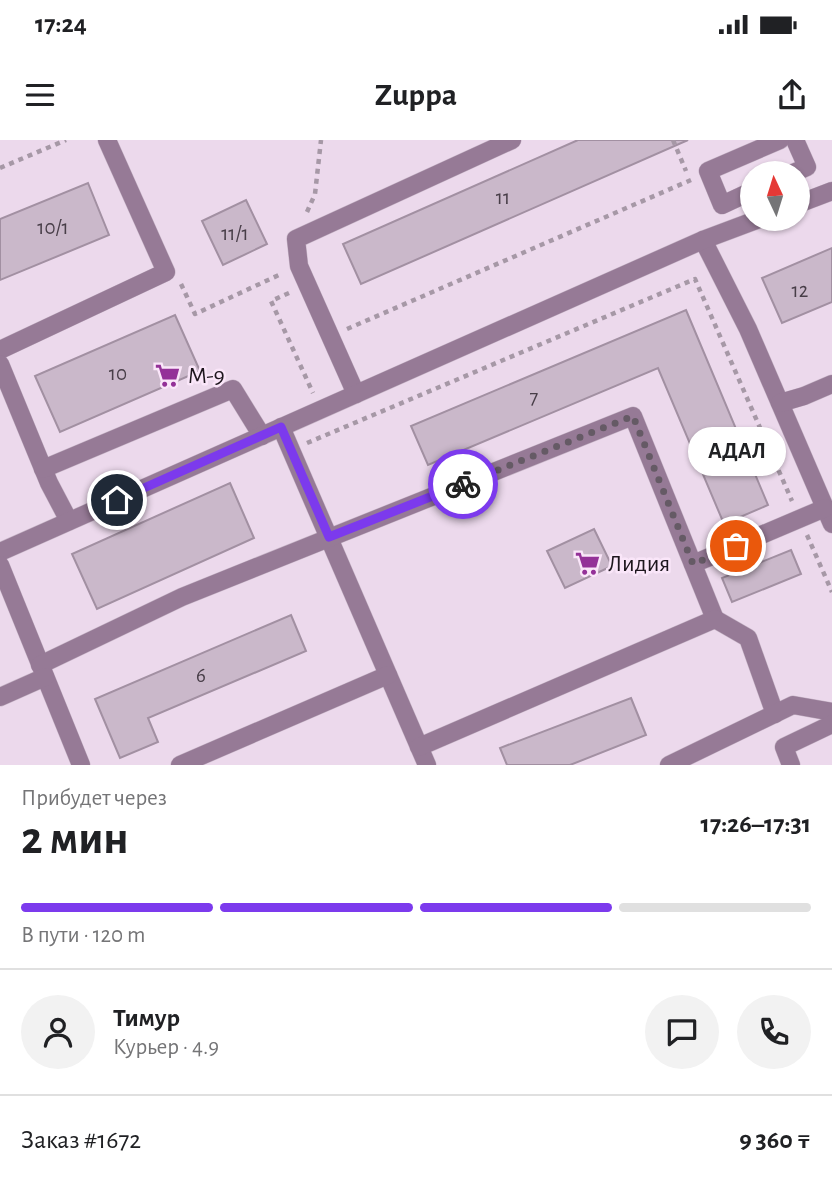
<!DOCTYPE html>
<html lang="ru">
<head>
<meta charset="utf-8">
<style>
	body { margin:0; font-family:"Alegreya Sans",sans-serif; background:#f2f2f2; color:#202124; height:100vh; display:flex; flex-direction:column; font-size:26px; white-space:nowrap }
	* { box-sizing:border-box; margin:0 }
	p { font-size:23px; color:#757577 }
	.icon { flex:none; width:38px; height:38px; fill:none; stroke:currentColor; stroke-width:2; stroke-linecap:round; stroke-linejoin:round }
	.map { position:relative; height:625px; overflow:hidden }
	.drawer { display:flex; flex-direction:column; background:#fff; flex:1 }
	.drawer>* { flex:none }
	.needle { width:46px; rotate:356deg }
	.buttons { position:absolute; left:740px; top:21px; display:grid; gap:14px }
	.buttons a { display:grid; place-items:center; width:70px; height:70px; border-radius:50%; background:#fff; box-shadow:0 2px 5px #0004; font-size:35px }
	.pin { position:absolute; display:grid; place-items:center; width:60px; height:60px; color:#fff; margin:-30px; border:4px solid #fff; border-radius:50%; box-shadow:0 2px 7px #0007 }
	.courier { position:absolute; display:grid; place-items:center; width:70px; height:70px; margin:-35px; border:5px solid #7c3aed; border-radius:50%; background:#fff; color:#222; box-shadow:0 2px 9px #0007 }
	.bubble { position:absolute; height:49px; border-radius:24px; background:#fff; box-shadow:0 2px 5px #0004; font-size:23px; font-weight:600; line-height:49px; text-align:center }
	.head em { font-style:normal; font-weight:600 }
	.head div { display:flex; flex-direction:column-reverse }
	.head { display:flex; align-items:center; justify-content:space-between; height:119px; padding:0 21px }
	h1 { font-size:46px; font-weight:600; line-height:52px }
	.bar { display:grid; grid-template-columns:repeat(4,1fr); gap:10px 7px; align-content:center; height:84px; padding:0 21px }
	.bar i { height:9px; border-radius:5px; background:#e0e0e0 }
	.bar .current { background:#7c3aed }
	.bar p { grid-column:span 4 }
	.line { display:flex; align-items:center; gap:18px; padding:0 21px; border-top:2px solid #e0e0e0 }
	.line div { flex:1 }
	.round { display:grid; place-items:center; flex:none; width:74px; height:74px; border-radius:37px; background:#f2f2f2 }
	.status { display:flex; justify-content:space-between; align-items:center; height:49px; padding:0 35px; background:#fff; direction:ltr }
	.status svg { height:19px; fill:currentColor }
	header { display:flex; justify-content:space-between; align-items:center; height:91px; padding:0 21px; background:#fff; font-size:32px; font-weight:600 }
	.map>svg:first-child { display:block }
	.building { fill:#cab8ca; stroke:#a290a2; stroke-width:2 }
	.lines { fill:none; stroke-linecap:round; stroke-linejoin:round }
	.minor-casing { stroke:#c7b6c7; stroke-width:19 }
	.path { stroke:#a698a6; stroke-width:4.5; stroke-dasharray:5 5; stroke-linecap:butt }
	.minor { stroke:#967a96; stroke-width:18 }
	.done { stroke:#655a65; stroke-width:7; stroke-dasharray:0 12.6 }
	.route { stroke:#7c3aed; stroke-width:9 }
	.labels { text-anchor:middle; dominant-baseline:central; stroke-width:5; stroke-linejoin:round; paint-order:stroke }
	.number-label { font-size:21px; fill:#483e48 }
	.poi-label { font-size:24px; fill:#1d161d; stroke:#fae6f9; text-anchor:start }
</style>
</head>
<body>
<div class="status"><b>17:24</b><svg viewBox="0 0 49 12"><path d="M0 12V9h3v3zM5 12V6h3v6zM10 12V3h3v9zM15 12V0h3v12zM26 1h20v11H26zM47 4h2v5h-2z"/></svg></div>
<header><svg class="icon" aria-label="menu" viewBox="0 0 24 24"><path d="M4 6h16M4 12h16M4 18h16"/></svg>Zuppa<svg class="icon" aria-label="share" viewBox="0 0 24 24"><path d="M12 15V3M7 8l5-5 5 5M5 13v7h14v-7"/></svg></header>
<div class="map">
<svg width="832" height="625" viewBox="0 0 832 625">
	<rect width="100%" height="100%" fill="#ecd9ec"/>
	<g class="building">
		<path d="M 578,0 L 688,0 L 361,144 L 343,104 Z"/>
		<path d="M 88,43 L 109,95 L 0,140 L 0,79 Z"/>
		<path d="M 246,60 L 267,104 L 223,125 L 202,81 Z"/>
		<path d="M 832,108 L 832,162 L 782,183 L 762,138 Z"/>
		<path d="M 686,170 L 768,365 L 724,384 L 658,228 L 428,325 L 411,286 Z"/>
		<path d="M 175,175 L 200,231 L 60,292 L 35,236 Z"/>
		<path d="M 230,343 L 254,398 L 97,469 L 72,414 Z"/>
		<path d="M 594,389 L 612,426 L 565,448 L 547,411 Z"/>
		<path d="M 791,410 L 801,434 L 732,462 L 722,438 Z"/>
		<path d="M 291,475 L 306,511 L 148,578 L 158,602 L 120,618 L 95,559 Z"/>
		<path d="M 631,558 L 646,595 L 570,625 L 507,625 L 500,608 Z"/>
	</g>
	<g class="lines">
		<defs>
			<g id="minor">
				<path d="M 793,33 L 807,27 L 795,0"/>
				<path d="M 752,51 L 722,65 L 708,31 L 780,0"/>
				<path d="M 798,64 L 832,51"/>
				<path d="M 703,100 L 748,189 L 832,384"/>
				<path d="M 0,210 L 166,132 L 107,0"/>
				<path d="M 0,224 L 49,343 L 69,381"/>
				<path d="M 356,254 L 299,126 L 296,99 L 512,0"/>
				<path d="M 780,263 L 804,256 L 832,244"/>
				<path d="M 281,287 L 427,625"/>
				<path d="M 43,329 L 233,249 L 262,296"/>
				<path d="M 0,412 L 703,100 L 759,79"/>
				<path d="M 693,424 L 825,368"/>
				<path d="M 0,425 L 81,625"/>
				<path d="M 40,525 L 182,457 L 633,276 L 715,479"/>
				<path d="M 0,557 L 45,537"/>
				<path d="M 419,607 L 715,479 L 748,498 L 775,574"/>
				<path d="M 180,625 L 388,535"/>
				<path d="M 669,625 L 793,565 L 832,572"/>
				<path d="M 791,625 L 784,607 L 832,584"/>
			</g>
		</defs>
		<use href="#minor" class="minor-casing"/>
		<g class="path">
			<path d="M 673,0 L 686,31"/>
			<path d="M 0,28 L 66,0"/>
			<path d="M 307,72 L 315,54 L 321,0"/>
			<path d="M 181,144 L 195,174 L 281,134"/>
			<path d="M 289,153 L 271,161 L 313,253"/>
			<path d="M 347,189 L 691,40"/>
			<path d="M 307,303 L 695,139 L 792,361"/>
			<path d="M 807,395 L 832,452"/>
		</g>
		<use href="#minor" class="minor"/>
	</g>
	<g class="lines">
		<path class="done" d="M 463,344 L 633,276 L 693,424 L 736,406"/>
		<path class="route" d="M 117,360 L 281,287 L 329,397 L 463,344"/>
	</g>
	<defs>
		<symbol id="supermarket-bare" viewBox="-9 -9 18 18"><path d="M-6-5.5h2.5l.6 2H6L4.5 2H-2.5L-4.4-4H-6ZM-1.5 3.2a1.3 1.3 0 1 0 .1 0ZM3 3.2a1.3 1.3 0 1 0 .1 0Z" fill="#943198" stroke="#fae6f9" stroke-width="2.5" paint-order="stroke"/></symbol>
	</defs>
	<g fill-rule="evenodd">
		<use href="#supermarket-bare" x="150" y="218" width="35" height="35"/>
		<use href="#supermarket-bare" x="570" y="406" width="35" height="35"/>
	</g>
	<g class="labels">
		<g class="number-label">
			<text x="503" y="57">11</text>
			<text x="53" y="87">10/1</text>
			<text x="235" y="93">11/1</text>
			<text x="800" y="150">12</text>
			<text x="118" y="233">10</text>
			<text x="534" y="257">7</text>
			<text x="201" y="535">6</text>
		</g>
		<g class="poi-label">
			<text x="188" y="236">M-9</text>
			<text x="608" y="424">Лидия</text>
		</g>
	</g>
</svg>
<div class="buttons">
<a><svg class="needle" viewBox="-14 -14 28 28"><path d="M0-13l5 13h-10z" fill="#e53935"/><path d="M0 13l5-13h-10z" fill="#757577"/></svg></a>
</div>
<div class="pin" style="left:736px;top:406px;background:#ea580c"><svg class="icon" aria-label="bag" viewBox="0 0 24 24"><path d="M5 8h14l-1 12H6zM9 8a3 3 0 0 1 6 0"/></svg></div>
<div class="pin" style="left:117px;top:360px;background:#1f2937"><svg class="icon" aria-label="home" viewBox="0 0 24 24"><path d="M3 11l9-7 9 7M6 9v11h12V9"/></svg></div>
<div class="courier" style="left:463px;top:344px"><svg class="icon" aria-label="bike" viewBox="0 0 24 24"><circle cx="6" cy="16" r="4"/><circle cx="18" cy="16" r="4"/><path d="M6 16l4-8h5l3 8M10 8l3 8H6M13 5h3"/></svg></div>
<div class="bubble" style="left:688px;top:287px;width:98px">АДАЛ</div>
</div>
<section class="drawer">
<div class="head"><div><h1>2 мин</h1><p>Прибудет через</p></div><em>17:26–17:31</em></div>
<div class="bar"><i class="current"></i><i class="current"></i><i class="current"></i><i></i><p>В пути · 120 m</p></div>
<div class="line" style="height:126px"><a class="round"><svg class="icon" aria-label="person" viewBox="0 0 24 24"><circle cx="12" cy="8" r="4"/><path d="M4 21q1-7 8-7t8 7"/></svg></a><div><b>Тимур</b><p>Курьер · 4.9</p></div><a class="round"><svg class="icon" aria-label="chat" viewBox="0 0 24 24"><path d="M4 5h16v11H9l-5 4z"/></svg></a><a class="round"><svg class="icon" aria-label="phone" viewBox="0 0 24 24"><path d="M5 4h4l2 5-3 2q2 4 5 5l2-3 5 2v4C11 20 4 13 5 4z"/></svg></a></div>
<div class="line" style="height:91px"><div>Заказ #1672</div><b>9 360 ₸</b></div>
</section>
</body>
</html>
